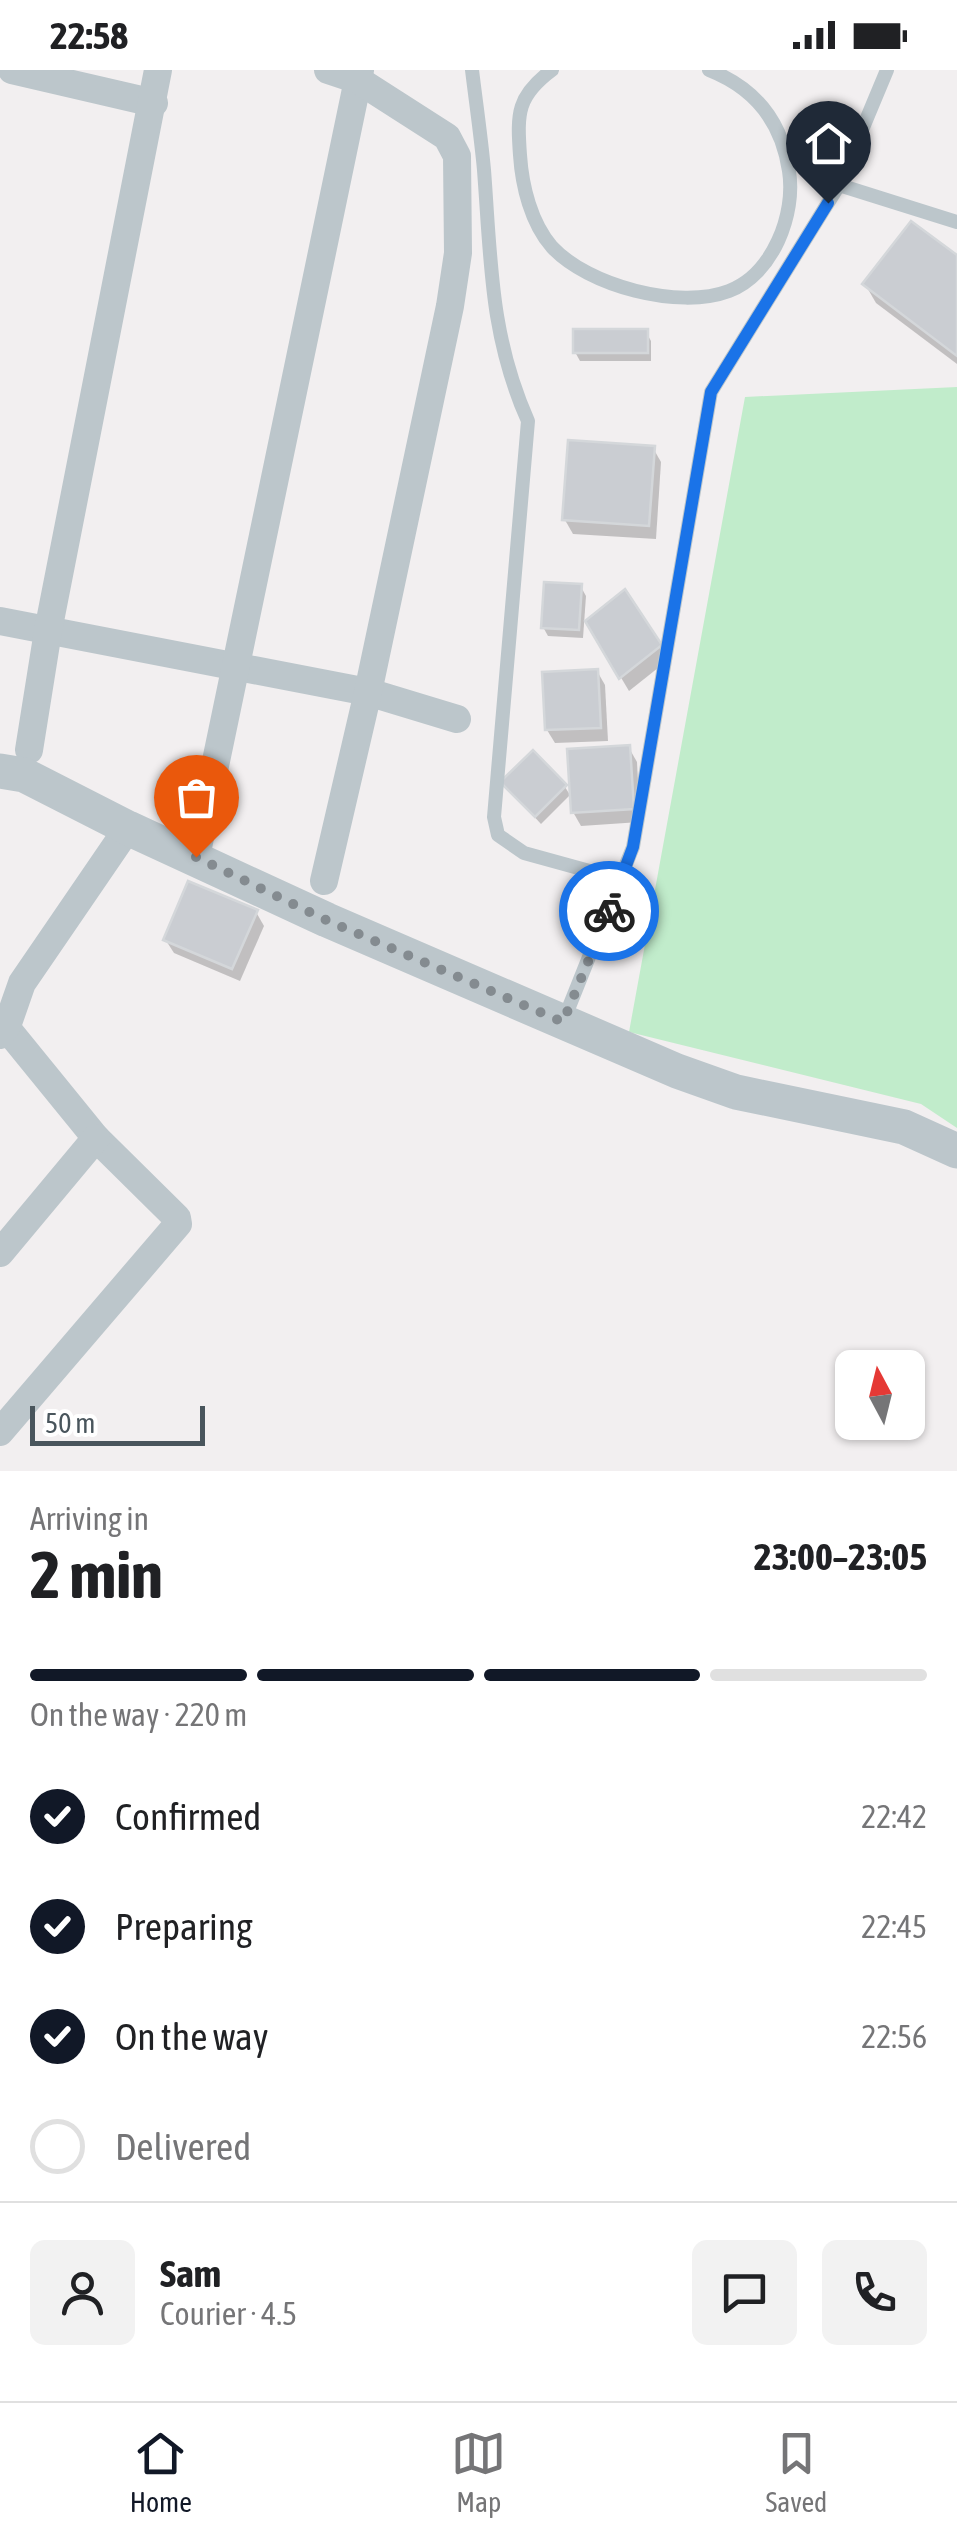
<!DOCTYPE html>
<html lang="en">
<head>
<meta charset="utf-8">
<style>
	body { margin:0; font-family:"Asap Condensed",sans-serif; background:#f2f2f2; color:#202124; height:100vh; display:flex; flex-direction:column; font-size:38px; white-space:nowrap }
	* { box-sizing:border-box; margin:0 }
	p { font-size:32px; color:#757577 }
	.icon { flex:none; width:55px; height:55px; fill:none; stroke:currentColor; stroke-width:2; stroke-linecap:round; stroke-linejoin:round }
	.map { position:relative; height:1401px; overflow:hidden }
	.panel { display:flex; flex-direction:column; background:#fff; flex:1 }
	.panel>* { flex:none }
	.needle { width:65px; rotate:353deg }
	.controls { position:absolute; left:835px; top:1280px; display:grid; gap:20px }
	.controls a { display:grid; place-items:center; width:90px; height:90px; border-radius:15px; background:#fff; box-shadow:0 2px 8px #0004; font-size:50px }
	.scale { position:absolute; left:30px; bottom:25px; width:175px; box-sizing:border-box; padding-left:10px; border:5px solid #49555c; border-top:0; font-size:28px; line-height:35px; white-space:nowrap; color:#49555c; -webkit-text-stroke:8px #fff; paint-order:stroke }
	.pin { position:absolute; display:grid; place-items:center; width:85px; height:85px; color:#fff; margin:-102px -42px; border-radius:50% 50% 50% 0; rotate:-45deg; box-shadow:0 0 10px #0007 }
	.pin .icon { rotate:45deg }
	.courier { position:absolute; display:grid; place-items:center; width:100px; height:100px; margin:-50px; border:8px solid #1a73e8; border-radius:50%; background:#fff; color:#222; box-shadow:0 2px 12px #0007 }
	.head em { font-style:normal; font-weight:700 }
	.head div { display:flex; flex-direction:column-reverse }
	.head { display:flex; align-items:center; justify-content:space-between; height:170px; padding:0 30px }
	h1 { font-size:65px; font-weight:700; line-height:75px }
	.bar { display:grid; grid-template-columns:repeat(4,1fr); gap:15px 10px; align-content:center; height:120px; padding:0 30px }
	.bar i { height:12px; border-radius:8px; background:#e0e0e0 }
	.bar .on { background:#111827 }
	.bar p { grid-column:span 4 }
	.line { display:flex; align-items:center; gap:25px; padding:0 30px; border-top:2px solid #e0e0e0 }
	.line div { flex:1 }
	.round { display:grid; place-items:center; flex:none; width:105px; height:105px; border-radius:15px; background:#f2f2f2 }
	ol { padding:0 30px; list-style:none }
	li { display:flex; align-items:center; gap:30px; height:110px }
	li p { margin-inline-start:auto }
	li .icon { padding:10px; border-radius:50%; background:#111827; color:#fff; stroke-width:4 }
	li:last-child { color:#757577 }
	li i { width:55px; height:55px; border:5px solid #e0e0e0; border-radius:50% }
	.status { display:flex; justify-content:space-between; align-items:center; height:70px; padding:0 50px; background:#fff; direction:ltr }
	.status svg { height:28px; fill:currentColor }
	.menu { display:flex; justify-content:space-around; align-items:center; height:140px; border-top:2px solid #e0e0e0; background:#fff; font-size:28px; color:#757577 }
	.menu a { display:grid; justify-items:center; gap:5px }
	.menu .on { color:#111827 }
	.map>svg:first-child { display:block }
	.green { fill:#c1eccb }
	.shadow { fill:#0003 }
	.building { fill:#cacdd2; stroke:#d4d7da; stroke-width:2.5 }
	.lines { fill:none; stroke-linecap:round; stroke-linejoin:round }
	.service { stroke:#bcc6cb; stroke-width:14 }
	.minor { stroke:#bcc6cb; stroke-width:28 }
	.tertiary { stroke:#bcc6cb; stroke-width:35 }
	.done { stroke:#848b90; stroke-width:10; stroke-dasharray:0 18 }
	.route { stroke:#1a73e8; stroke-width:12 }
</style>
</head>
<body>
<div class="status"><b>22:58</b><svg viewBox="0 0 49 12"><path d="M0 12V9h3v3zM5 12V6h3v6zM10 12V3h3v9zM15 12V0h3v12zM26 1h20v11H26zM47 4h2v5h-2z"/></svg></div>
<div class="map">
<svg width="957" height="1401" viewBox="0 0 957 1401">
	<rect width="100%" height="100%" fill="#f2eff0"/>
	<path class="green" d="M 957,317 L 957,1058 L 921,1034 L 629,962 L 745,327 Z"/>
	<g class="shadow">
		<path d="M 957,189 L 957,294 L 876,233 L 865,214 Z"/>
		<path d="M 646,262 L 651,271 L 651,291 L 580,291 L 575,282 Z"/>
		<path d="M 653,378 L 661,392 L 656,469 L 573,464 L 565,450 Z"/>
		<path d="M 581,517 L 586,526 L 583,568 L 548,566 L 543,557 Z"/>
		<path d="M 588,552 L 660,576 L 668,590 L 629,621 Z"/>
		<path d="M 597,601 L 605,615 L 608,671 L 555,673 L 547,660 Z"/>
		<path d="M 629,678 L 637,692 L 640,752 L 581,756 L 573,742 Z"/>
		<path d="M 503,713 L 565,717 L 570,725 L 541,754 Z"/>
		<path d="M 167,726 L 211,727 L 202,748 L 173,735 Z"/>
		<path d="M 256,842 L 264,856 L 240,911 L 174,883 L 165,869 Z"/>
	</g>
	<g class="building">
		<path d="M 911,151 L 957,185 L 957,286 L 862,214 Z"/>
		<rect x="573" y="259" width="75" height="24"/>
		<path d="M 568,370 L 655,376 L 649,456 L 562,450 Z"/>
		<path d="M 544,512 L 582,514 L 579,560 L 541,558 Z"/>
		<path d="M 625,519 L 662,575 L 619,609 L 585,551 Z"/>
		<path d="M 598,599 L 601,658 L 545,660 L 542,602 Z"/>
		<path d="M 630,675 L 634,739 L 571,743 L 567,679 Z"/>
		<path d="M 533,680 L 567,715 L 535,747 L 500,712 Z"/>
		<path d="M 176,702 L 208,716 L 197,741 L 165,726 Z"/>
		<path d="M 188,811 L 258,840 L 232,899 L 163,870 Z"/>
	</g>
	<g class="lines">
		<g class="service">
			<path d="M 472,0 C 476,33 481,67 484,100 C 491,191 490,266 528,351 L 494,747 L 498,765 L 524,783 L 622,810"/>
			<path d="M 552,0 C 517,26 517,43 520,85 C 522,116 531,153 552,177 C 588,216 679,240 729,221 C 773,204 796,144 789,101 C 782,52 755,18 709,0"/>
			<path d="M 839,115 L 957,152"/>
			<path d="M 563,952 L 633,777 L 711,322 L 839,115 L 887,0"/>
		</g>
		<g class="minor">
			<path d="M 12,0 L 154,33"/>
			<path d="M 0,551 L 368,622 L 457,649"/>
			<path d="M 29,680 L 48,561 L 158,0"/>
			<path d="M 196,787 L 360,0"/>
			<path d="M 324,811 L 368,622 L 450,236 L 458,183 L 457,86 L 447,67 L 358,10 L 328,0"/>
			<path d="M 0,950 L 96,1068 L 177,1148 L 178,1154 L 0,1362"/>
			<path d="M 0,965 L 7,956 L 22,913 L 128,758"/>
			<path d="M 0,1183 L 96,1068"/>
		</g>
		<path class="tertiary" d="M 0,701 L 24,705 L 128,758 L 327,850 L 677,1001 L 736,1022 L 904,1057 L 957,1081"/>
	</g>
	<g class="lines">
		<path class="done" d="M 196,787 L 326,850 L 563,952 L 609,841"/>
		<path class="route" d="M 609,841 L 633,777 L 711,322 L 828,133"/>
	</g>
</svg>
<div class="controls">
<a><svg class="needle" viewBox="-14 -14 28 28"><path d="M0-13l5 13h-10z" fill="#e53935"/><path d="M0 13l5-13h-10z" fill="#757577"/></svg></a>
</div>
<div class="scale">50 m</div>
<div class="pin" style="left:196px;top:787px;background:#ea580c"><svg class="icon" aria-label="bag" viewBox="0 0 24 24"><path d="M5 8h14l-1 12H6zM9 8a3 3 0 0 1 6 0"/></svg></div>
<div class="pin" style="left:828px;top:133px;background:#1f2937"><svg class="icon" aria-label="home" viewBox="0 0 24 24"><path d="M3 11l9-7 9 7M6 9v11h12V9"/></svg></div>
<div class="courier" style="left:609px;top:841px"><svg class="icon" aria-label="bike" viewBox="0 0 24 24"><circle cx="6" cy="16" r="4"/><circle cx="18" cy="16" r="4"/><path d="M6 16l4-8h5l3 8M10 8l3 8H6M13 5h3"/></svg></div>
</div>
<section class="panel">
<div class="head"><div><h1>2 min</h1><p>Arriving in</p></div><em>23:00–23:05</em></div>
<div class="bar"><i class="on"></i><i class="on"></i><i class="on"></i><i></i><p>On the way · 220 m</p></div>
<ol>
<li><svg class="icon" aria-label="check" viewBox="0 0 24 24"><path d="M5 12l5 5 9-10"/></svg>Confirmed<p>22:42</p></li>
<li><svg class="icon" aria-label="check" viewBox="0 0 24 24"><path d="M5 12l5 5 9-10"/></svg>Preparing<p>22:45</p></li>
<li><svg class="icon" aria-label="check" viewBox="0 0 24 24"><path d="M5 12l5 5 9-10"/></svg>On the way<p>22:56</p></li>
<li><i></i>Delivered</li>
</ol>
<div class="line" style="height:180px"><a class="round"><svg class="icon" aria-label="person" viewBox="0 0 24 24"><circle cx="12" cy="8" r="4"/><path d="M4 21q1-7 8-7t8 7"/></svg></a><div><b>Sam</b><p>Courier · 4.5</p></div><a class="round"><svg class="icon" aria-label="chat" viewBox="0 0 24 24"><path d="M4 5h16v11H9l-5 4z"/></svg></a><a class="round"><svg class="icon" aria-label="phone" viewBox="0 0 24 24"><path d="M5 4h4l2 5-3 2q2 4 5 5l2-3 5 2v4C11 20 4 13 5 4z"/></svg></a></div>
</section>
<nav class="menu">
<a class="on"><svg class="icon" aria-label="home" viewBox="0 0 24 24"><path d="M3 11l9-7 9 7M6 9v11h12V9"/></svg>Home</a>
<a><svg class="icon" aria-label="map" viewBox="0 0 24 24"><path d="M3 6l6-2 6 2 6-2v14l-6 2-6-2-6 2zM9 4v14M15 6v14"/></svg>Map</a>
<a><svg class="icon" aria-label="saved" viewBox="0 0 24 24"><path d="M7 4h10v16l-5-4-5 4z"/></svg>Saved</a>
</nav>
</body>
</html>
